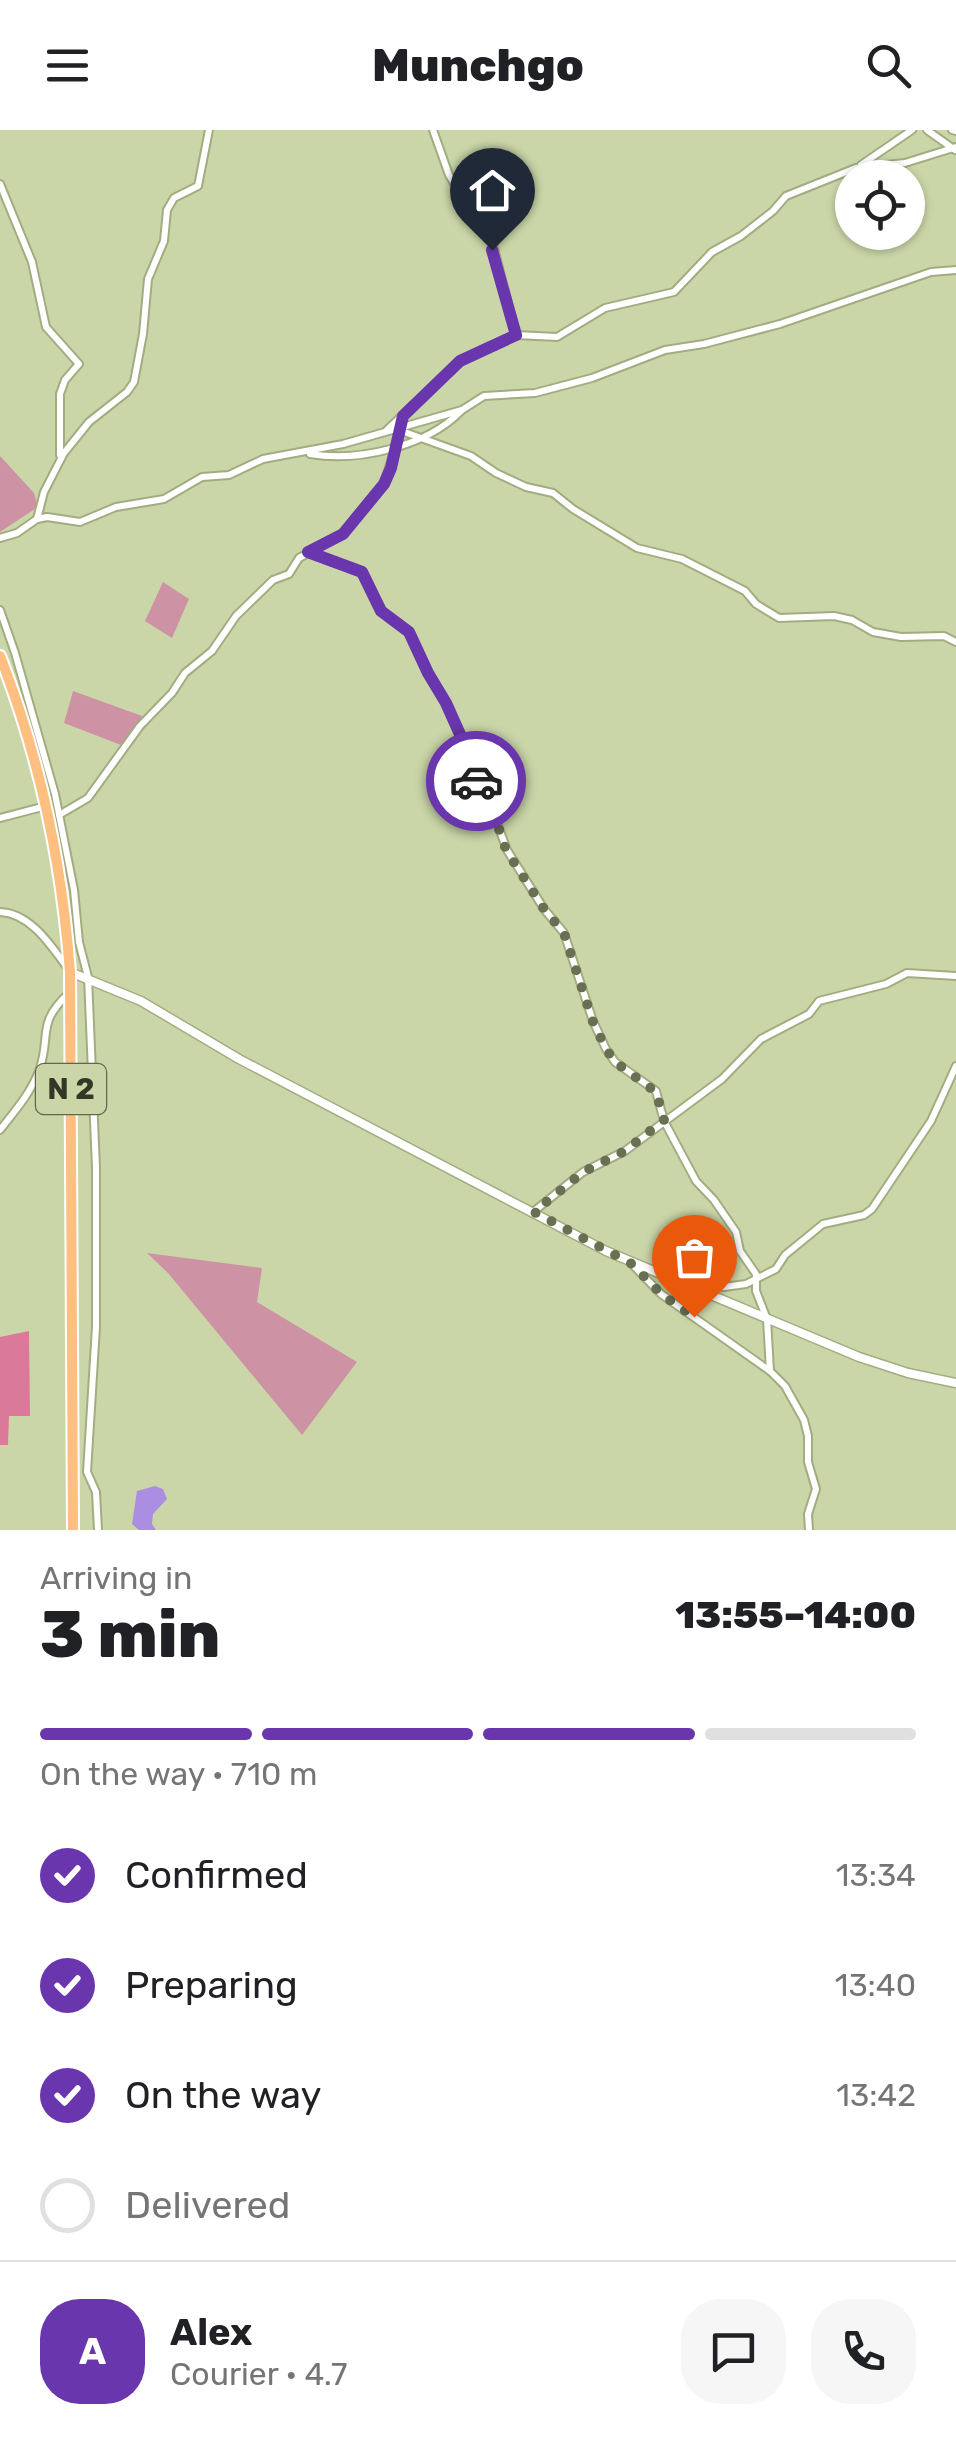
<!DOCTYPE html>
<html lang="en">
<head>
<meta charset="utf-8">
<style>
	body { margin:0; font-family:Rubik,sans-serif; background:#f6f6f6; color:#202124; height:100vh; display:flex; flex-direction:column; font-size:38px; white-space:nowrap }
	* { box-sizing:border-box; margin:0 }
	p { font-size:32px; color:#757577 }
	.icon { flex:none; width:55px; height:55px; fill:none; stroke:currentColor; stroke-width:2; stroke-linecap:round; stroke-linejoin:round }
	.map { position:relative; height:1400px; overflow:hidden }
	.details { display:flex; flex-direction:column; background:#fff; flex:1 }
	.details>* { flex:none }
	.tools { position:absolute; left:835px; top:30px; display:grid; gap:20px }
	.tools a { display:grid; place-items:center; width:90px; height:90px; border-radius:50%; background:#fff; box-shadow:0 2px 8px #0004; font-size:50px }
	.pin { position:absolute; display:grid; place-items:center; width:85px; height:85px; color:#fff; margin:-102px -42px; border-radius:50% 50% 50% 0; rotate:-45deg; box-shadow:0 0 10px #0007 }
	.pin .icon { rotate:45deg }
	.courier { position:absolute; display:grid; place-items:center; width:100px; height:100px; margin:-50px; border:8px solid #6936ad; border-radius:50%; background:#fff; color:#222; box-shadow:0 2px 12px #0007 }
	.head em { font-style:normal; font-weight:800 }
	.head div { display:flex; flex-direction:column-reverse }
	.head { display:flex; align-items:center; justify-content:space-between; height:170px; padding:0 40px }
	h1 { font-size:65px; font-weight:800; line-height:75px }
	.bar { display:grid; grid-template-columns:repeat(4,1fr); gap:15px 10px; align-content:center; height:120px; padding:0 40px }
	.bar i { height:12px; border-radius:8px; background:#e0e0e0 }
	.bar .active { background:#6936ad }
	.bar p { grid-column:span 4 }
	.line { display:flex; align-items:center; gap:25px; padding:0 40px; border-top:2px solid #e0e0e0 }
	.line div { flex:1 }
	.round { display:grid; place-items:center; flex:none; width:105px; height:105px; border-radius:40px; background:#f6f6f6 }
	ol { padding:0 40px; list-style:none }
	li { display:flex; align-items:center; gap:30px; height:110px }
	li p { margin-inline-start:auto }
	li .icon { padding:10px; border-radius:50%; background:#6936ad; color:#fff; stroke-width:4 }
	li:last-child { color:#757577 }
	li i { width:55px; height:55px; border:5px solid #e0e0e0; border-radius:50% }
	header { display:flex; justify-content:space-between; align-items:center; height:130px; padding:0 40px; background:#fff; font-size:45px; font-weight:800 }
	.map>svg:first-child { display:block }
	.green { fill:#ce92a5 }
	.forest { fill:#da799a }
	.water { fill:#ab8de2 }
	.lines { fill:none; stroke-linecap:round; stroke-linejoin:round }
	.minor-casing { stroke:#a2ac80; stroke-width:10 }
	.tertiary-casing { stroke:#a2ac80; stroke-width:11 }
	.primary-casing { stroke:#fff; stroke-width:14 }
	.minor { stroke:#fff; stroke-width:6 }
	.tertiary { stroke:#fff; stroke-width:8 }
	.primary { stroke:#febf80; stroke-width:10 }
	.done { stroke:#686f53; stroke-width:10; stroke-dasharray:0 18 }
	.route { stroke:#6936ad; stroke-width:12 }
	.labels { text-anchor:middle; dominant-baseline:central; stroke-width:10; stroke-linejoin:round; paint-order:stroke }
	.shield { fill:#cbd6a8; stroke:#61674c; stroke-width:2.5 }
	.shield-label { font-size:30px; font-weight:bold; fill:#333725 }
</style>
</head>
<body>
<header><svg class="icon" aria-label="menu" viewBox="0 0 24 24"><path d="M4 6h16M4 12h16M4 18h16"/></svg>Munchgo<svg class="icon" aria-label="search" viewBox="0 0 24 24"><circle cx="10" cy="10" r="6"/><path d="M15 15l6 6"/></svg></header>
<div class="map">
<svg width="956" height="1400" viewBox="0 0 956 1400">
	<rect width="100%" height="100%" fill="#cbd6a8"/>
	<g class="green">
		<path d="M 0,326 L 34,363 L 38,377 L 0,402 Z"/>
		<path d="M 163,452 L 189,469 L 172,508 L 145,491 Z"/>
		<path d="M 73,561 L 142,586 L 126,617 L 64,593 Z"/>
		<path d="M 147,1123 L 262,1138 L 257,1172 L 357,1232 L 302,1305 L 168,1143 Z"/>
	</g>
	<path class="forest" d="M 29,1201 L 30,1286 L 9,1286 L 8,1315 L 0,1315 L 0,1207 Z"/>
	<path class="water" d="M 155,1356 L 163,1359 L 167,1369 L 153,1384 L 152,1394 L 156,1400 L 139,1400 L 132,1394 L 137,1361 Z"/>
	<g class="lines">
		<defs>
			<g id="minor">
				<path d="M 433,0 L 449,45 L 466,72 L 487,90 L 516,205"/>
				<path d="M 927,0 L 955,20"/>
				<path d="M 952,0 L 956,1"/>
				<path d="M 861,35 L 912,0"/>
				<path d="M 0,54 L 32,132 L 46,197 L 79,234 L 65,250 L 60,264 L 60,325"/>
				<path d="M 396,299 L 471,326 L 496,343 L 526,357 L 553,363 L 573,379 L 637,418 L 682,429 L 745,461 L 756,474 L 779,488 L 834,486 L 852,490 L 873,502 L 901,507 L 944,506 L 956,512"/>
				<path d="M 387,300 L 460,231 L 516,205 L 557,207 L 605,178 L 674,162 L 712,122 L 741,106 L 773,81 L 786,66 L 856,38 L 905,33 L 956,17"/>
				<path d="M 310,324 C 358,332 426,317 461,281"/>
				<path d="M 37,389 L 44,362 L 64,323 L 89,292 L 127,262 L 134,252 L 143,204 L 148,149 L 164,111 L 167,80 L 174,68 L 198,56 L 209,0"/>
				<path d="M 0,408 L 17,403 L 37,389 L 47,387 L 80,392 L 116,377 L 164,369 L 202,347 L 229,345 L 263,329 L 343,314 L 462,280 L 484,266 L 535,263 L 592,248 L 665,220 L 704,214 L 780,194 L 931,142 L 956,140"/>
				<path d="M 307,422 L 362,442 L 381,481 L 409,502 L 427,543 L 446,573 L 471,629 L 476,652 L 497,693 L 507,720 L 544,779 L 564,803 L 593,891 L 606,919 L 615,932 L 656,961 L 664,991 L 696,1051 L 714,1070 L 736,1102 L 740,1121 L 756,1144 L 756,1161 L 767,1189 L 770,1241"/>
				<path d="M 0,480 L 15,523 L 55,664 L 74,760 L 79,812 L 88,847 L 96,1038 L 96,1197 L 87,1342 L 96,1362 L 98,1400"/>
				<path d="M 59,685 L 88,668 L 140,596 L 172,563 L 185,543 L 212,521 L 236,486 L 273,450 L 289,444 L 299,428 L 343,404 L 384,354 L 400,301"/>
				<path d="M 0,688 L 46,676"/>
				<path d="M 0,782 C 31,783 52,817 69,840"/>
				<path d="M 0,1000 C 15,981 30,964 39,941 C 52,905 35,895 69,863"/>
				<path d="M 533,1082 L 583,1042 L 625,1021 L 722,949 L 761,909 L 809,884 L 819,871 L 886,854 L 907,843 L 956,846"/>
				<path d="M 633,1135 L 661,1164 L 770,1241 L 785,1256 L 804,1290 L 808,1306 L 808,1332 L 816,1359 L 808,1384 L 809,1400"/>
				<path d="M 691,1155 L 724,1157 L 746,1154 L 776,1139 L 785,1125 L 823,1094 L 864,1085 L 872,1079 L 931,991 L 956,936"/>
			</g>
			<path id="tertiary" d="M 70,842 L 141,871 L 239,929 L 606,1121 L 859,1227 L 908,1243 L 956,1253"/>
			<path id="primary" d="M 0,526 C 40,628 62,733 70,842 L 73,1400"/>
		</defs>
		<use href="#minor" class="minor-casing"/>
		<use href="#tertiary" class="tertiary-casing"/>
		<use href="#primary" class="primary-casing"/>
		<use href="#minor" class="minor"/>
		<use href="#tertiary" class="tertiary"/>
		<use href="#primary" class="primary"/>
	</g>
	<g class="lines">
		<path class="done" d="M 476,651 L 497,693 L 506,720 L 544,779 L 564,803 L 593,892 L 606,919 L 615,932 L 656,962 L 664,990 L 625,1021 L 583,1042 L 534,1082 L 632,1134 L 661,1164 L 694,1187"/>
		<path class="route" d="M 476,651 L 471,629 L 446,573 L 428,543 L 409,502 L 381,481 L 362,442 L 308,422 L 343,404 L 384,354 L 391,338 L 403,286 L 460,231 L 516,205 L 492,120"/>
	</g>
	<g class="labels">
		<rect class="shield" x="36" y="934" width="70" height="50" rx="8"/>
		<g class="shield-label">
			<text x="71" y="959">N 2</text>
		</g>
	</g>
</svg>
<div class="tools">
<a><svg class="icon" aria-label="locate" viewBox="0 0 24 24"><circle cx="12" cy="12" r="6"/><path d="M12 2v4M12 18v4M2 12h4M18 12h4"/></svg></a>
</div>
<div class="pin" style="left:694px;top:1187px;background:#ea580c"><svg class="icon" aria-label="bag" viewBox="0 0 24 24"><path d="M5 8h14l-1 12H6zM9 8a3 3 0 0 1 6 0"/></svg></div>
<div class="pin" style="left:492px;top:120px;background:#1f2937"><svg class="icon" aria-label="home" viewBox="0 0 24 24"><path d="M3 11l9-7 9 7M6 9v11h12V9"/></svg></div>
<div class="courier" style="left:476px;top:651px"><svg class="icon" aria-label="car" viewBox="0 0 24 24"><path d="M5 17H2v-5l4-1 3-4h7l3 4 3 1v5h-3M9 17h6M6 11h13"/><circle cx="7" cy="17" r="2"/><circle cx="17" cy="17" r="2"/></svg></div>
</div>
<section class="details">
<div class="head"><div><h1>3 min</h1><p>Arriving in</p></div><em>13:55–14:00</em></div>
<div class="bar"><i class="active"></i><i class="active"></i><i class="active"></i><i></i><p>On the way · 710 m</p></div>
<ol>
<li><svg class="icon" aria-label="check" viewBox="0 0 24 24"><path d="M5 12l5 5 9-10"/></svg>Confirmed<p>13:34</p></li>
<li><svg class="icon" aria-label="check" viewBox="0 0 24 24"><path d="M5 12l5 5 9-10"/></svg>Preparing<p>13:40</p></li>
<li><svg class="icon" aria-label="check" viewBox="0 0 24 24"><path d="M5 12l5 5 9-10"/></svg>On the way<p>13:42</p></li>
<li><i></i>Delivered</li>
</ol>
<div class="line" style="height:180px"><b class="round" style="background:#6936ad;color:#fff">A</b><div><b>Alex</b><p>Courier · 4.7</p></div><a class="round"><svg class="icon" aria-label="chat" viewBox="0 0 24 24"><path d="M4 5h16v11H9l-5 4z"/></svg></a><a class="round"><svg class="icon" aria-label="phone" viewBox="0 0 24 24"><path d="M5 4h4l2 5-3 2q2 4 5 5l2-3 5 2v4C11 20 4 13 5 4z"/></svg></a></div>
</section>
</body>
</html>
